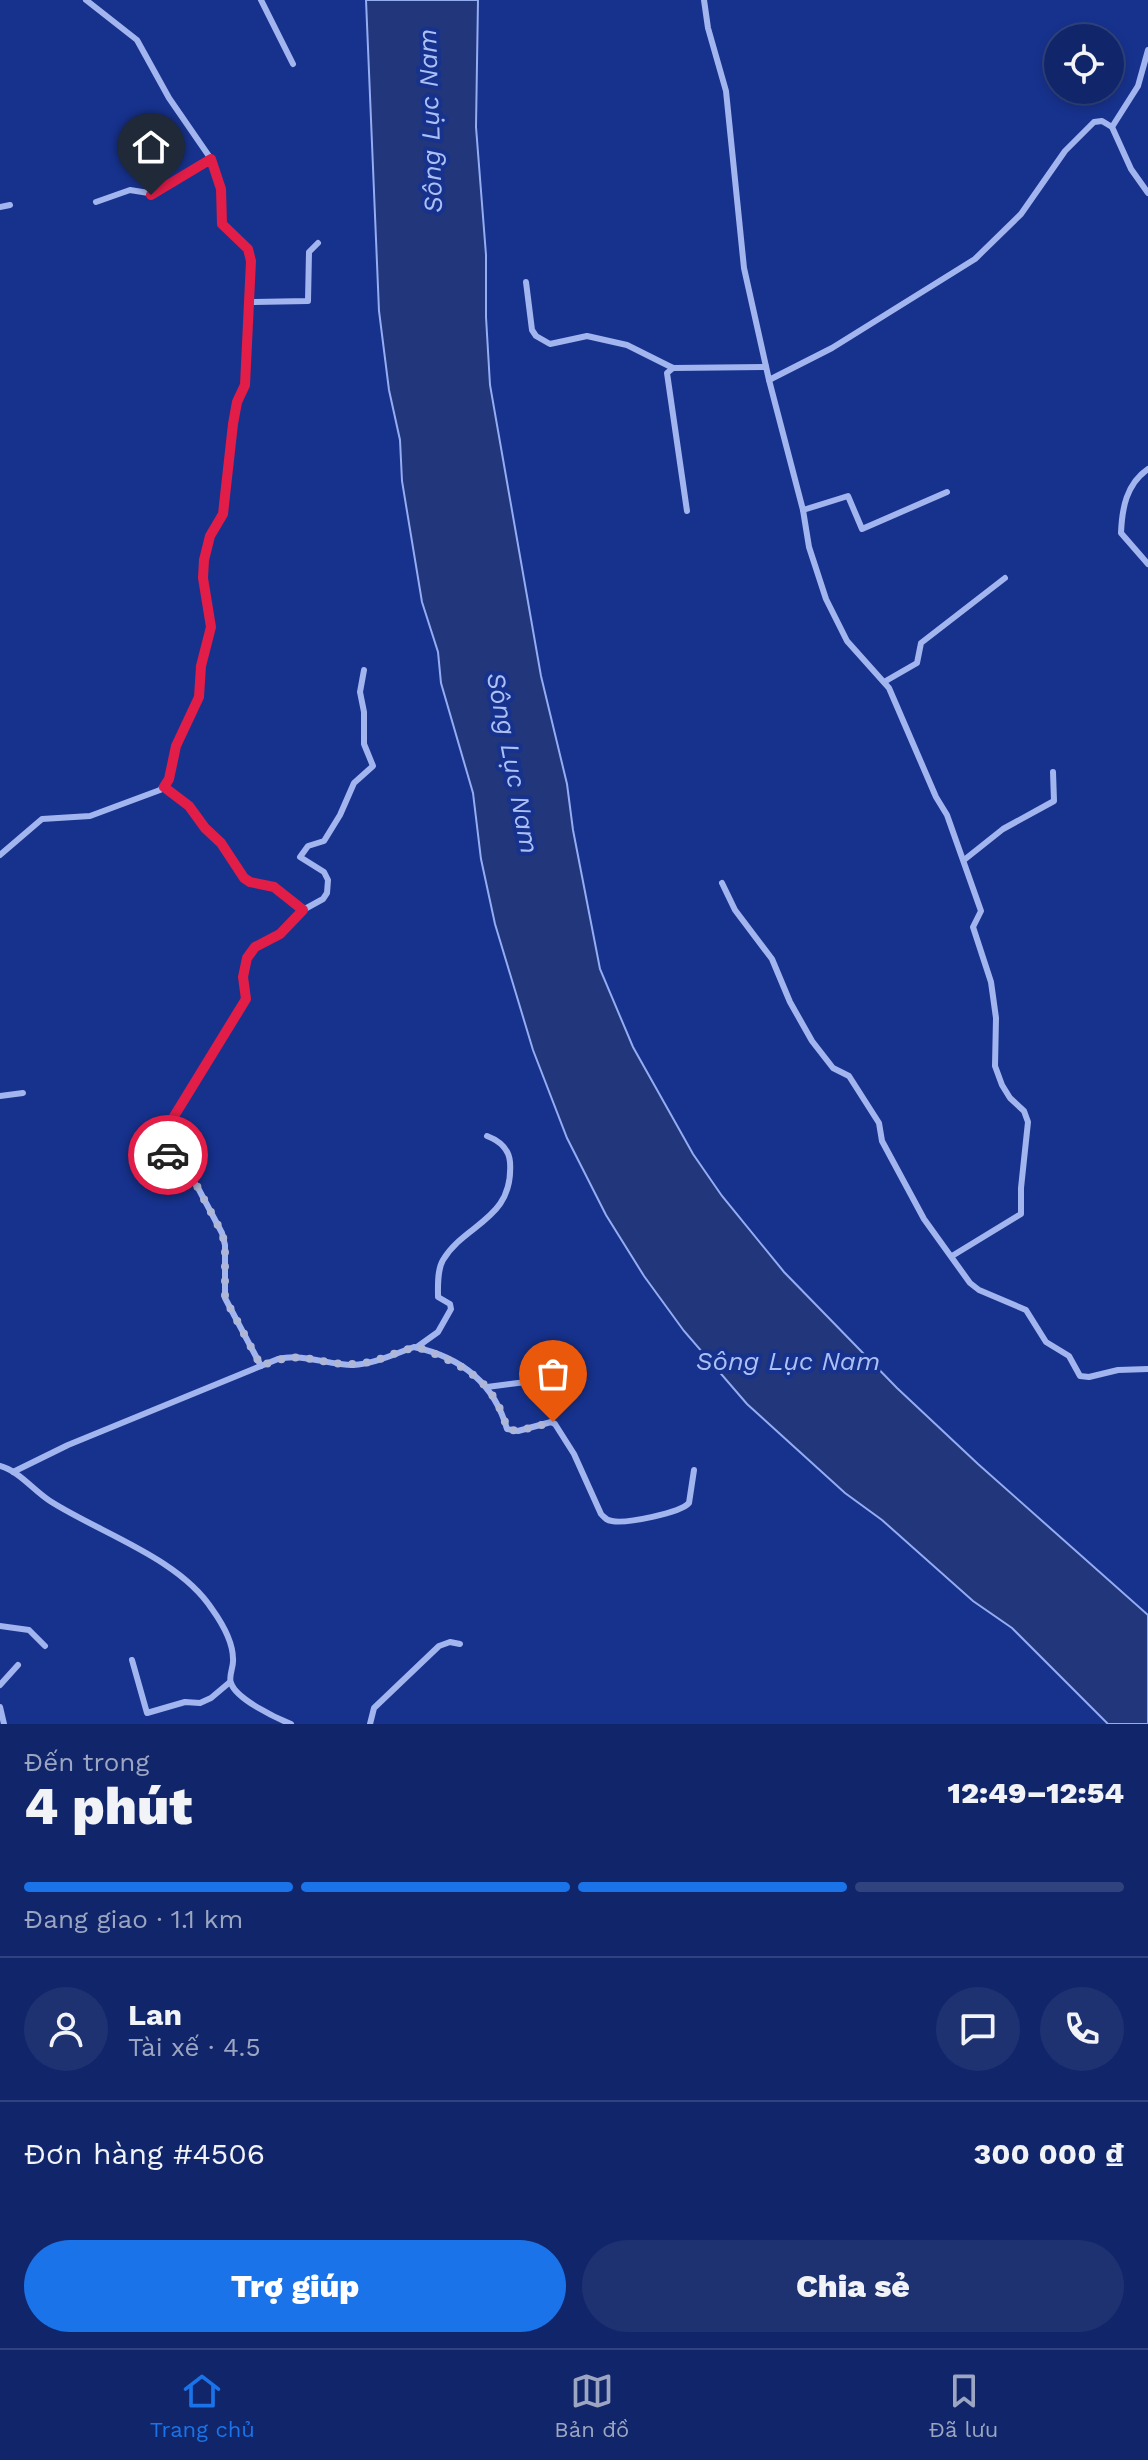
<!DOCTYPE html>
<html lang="vi">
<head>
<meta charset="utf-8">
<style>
	body { margin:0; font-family:"Work Sans",sans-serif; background:#1e3272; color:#f1f3f6; height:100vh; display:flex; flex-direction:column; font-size:30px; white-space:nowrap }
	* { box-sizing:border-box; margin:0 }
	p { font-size:26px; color:#9ca5c1 }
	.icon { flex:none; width:44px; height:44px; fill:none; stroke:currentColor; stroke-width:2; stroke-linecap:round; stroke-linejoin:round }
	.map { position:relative; height:1724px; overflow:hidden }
	.drawer { display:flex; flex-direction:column; background:#11266a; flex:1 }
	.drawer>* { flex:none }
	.buttons { position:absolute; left:1044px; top:24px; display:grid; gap:16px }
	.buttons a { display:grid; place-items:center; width:80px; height:80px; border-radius:50%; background:#11266a; box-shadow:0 4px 12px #0003,0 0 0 2px #30437e; font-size:40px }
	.pin { position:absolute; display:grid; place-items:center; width:68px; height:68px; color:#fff; margin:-82px -34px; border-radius:50% 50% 50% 0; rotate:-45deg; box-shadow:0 0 8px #0007 }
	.pin .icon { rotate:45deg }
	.courier { position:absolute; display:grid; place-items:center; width:80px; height:80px; margin:-40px; border:6px solid #e11d48; border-radius:50%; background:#fff; color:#222; box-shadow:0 2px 10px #0007 }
	.head em { font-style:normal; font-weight:800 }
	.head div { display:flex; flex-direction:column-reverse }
	.head { display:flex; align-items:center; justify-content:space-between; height:136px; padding:0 24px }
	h1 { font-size:52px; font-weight:800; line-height:60px }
	.bar { display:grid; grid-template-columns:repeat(4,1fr); gap:12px 8px; align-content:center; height:96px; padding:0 24px }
	.bar i { height:10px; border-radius:6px; background:#30437e }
	.bar .active { background:#1a73e8 }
	.bar p { grid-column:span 4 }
	.line { display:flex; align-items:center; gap:20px; padding:0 24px; border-top:2px solid #30437e }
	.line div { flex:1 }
	.round { display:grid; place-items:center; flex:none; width:84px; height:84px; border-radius:42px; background:#1e3272 }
	.primary-button { display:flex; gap:16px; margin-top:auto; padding:16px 24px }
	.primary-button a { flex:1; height:92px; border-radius:48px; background:#1a73e8; color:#fff; font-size:32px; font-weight:800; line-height:92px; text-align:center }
	.primary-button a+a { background:#1e3272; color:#f1f3f6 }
	.dock { display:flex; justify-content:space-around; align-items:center; height:112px; border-top:2px solid #30437e; background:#11266a; font-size:22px; color:#9ca5c1 }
	.dock a { display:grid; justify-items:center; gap:4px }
	.dock .active { color:#1a73e8 }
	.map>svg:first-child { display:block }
	.water { fill:#21367b; stroke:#94acf2; stroke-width:2 }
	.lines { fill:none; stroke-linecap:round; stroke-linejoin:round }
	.street { stroke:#a2b5ef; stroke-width:6 }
	.done { stroke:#aeb7d7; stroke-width:8; stroke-dasharray:0 14.4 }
	.route { stroke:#e11d48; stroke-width:10 }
	.labels { text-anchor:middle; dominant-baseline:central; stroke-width:8; stroke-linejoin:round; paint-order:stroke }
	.water-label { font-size:26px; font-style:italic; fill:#adc0f6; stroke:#17328d }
</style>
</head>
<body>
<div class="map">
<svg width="1148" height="1724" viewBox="0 0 1148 1724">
	<rect width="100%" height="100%" fill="#17328d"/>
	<path class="water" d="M 366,0 L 478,0 L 476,127 L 486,255 L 486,317 L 490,385 L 541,676 L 567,784 L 573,830 L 600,969 L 633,1047 L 693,1154 L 722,1196 L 784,1272 L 897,1388 L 978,1464 L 1148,1615 L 1148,1724 L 1108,1724 L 1012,1628 L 973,1601 L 882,1520 L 845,1493 L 747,1404 L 684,1331 L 644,1276 L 606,1215 L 567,1138 L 533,1050 L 495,924 L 481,859 L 473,793 L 441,683 L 438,652 L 422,602 L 402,481 L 400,440 L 389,390 L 379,311 Z"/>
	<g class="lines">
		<g class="street">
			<path d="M 261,0 L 293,64"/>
			<path d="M 704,0 L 708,28 L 726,91 L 744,268 L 769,380 L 832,348 L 975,259 L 1021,214 L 1065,151 L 1094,122 L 1102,121 L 1112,127 L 1131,169 L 1148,193"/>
			<path d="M 1112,127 L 1138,86 L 1148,50"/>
			<path d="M 96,202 L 130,190 L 155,194 L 172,181 L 211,159"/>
			<path d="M 0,207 L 10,205"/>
			<path d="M 526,282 L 532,330 L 536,336 L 550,344 L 587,336 L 627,345 L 673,368 L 766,367"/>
			<path d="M 250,302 L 308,301 L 309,252 L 318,243"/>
			<path d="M 673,368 L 667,373 L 687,511"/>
			<path d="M 769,380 L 803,510 L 809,547 L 826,599 L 847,641 L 889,688 L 936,797 L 947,815 L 981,911 L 973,927 L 991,982 L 996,1018 L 995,1066 L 1002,1085 L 1010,1098 L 1024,1111 L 1028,1122 L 1021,1188 L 1021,1214 L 952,1256"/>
			<path d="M 1148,469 C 1126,484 1122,509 1121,533 L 1148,564"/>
			<path d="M 803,510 L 848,496 L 862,529 L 947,492"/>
			<path d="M 884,682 L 917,663 L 921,643 L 1005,578"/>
			<path d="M 164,787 L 189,806 L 205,828 L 221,843 L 244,878 L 250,882 L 274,887 L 303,910"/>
			<path d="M 0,855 L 42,819 L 90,816 L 160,790 L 169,779 L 176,746 L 197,704 L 201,666 L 211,627 L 203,578 L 204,560 L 210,536 L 223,514 L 233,424 L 237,402 L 245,385 L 251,254 L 222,224 L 221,189 L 211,159 L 169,98 L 137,40 L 86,0"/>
			<path d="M 964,860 L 1003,829 L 1054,801 L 1053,772"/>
			<path d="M 722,883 L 735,910 L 772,959 L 790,1002 L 812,1041 L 833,1068 L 849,1076 L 879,1123 L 882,1141 L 924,1219 L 970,1283 L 979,1290 L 1026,1310 L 1046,1342 L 1069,1356 L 1080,1376 L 1089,1377 L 1118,1370 L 1148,1369"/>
			<path d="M 0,1096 L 23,1093"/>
			<path d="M 417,1347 L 438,1332 L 451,1309 L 450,1304 L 438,1297 C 438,1287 437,1270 443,1260 C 465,1223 514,1220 510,1162 C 509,1149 500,1141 487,1136"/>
			<path d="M 261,1366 L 225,1298 L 225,1245 L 222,1233 L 197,1186 L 158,1144 L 155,1136 L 159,1129 L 173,1118 L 246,999 L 244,964 L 252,950 L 280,934 L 303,910 L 323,899 L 327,893 L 328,880 L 324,872 L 300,857 L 308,846 L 324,841 L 340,815 L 354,783 L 373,766 L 364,744 L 364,712 L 360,692 L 364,670"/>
			<path d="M 487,1387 L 526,1382 L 532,1367 L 560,1367"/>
			<path d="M 0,1466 C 19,1471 33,1490 50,1501 C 100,1533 179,1558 212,1609 C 222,1623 233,1642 233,1659 C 234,1667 228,1676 231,1683 C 236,1699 276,1718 291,1724"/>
			<path d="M 13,1472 L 68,1445 L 278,1359 C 305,1353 327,1365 353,1365 C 374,1364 394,1354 414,1347 C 460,1357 494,1383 507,1429 L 518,1431 L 551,1422 L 555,1424 L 574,1454 L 601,1514 C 605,1518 606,1520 612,1521 C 626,1524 680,1513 689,1503 L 694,1470"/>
			<path d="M 0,1626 L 29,1630 L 45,1646"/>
			<path d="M 132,1660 L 147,1713 L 185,1702 L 200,1703 L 211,1698 L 230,1682"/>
			<path d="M 0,1685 L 18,1665"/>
			<path d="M 0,1707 L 4,1724"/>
			<path d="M 370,1724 L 374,1708 L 439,1646 L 450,1642 L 460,1644"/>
		</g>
	</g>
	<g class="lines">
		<path class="done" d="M 168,1155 L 197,1186 L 222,1233 L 225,1245 L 225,1298 L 261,1366 C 304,1347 316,1366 355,1364 C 377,1363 396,1351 417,1347 C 462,1364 494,1379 507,1429 L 518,1431 L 553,1422"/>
		<path class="route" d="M 151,195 L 211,159 L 221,189 L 222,224 L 248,249 L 251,261 L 245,385 L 237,402 L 233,424 L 223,514 L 210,536 L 204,560 L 203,578 L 211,627 L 201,666 L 199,697 L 176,746 L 169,779 L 164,787 L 189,806 L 205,828 L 221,843 L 244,878 L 250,882 L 274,887 L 303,910 L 280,934 L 255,947 L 247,958 L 243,977 L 246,999 L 173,1118 L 156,1132 L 158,1144 L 168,1155"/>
	</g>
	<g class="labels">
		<g class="water-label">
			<text transform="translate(430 121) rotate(-92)">Sông Lục Nam</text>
			<text transform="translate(513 763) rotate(79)">Sông Lục Nam</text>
			<text x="788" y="1361">Sông Lục Nam</text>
		</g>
	</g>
</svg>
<div class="buttons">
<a><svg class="icon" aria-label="locate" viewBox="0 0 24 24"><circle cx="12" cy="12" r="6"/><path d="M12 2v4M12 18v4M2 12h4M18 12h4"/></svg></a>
</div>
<div class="pin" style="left:553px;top:1422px;background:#ea580c"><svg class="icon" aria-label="bag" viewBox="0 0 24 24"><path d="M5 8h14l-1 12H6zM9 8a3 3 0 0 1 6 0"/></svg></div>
<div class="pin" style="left:151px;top:195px;background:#1f2937"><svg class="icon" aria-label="home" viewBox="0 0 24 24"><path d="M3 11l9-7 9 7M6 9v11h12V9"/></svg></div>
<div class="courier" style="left:168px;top:1155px"><svg class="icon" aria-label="car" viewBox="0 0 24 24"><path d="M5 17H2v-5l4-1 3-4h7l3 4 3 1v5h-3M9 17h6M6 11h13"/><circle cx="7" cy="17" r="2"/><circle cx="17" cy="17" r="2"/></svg></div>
</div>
<section class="drawer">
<div class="head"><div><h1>4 phút</h1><p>Đến trong</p></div><em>12:49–12:54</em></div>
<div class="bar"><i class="active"></i><i class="active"></i><i class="active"></i><i></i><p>Đang giao · 1.1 km</p></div>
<div class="line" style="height:144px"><a class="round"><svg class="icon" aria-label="person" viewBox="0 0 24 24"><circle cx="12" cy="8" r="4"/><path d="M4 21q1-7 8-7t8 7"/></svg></a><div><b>Lan</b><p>Tài xế · 4.5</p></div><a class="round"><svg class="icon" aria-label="chat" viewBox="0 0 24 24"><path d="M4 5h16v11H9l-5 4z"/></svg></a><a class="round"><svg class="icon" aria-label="phone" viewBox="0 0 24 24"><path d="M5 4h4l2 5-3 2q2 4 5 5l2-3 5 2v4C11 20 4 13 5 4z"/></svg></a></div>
<div class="line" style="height:104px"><div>Đơn hàng #4506</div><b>300 000 ₫</b></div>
<div class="primary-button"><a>Trợ giúp</a><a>Chia sẻ</a></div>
</section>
<nav class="dock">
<a class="active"><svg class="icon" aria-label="home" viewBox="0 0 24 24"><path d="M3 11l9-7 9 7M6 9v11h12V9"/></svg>Trang chủ</a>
<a><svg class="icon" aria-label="map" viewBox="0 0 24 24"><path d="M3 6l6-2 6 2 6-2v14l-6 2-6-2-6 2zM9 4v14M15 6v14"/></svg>Bản đồ</a>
<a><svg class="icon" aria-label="saved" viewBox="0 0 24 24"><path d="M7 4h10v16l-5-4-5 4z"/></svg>Đã lưu</a>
</nav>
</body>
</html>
